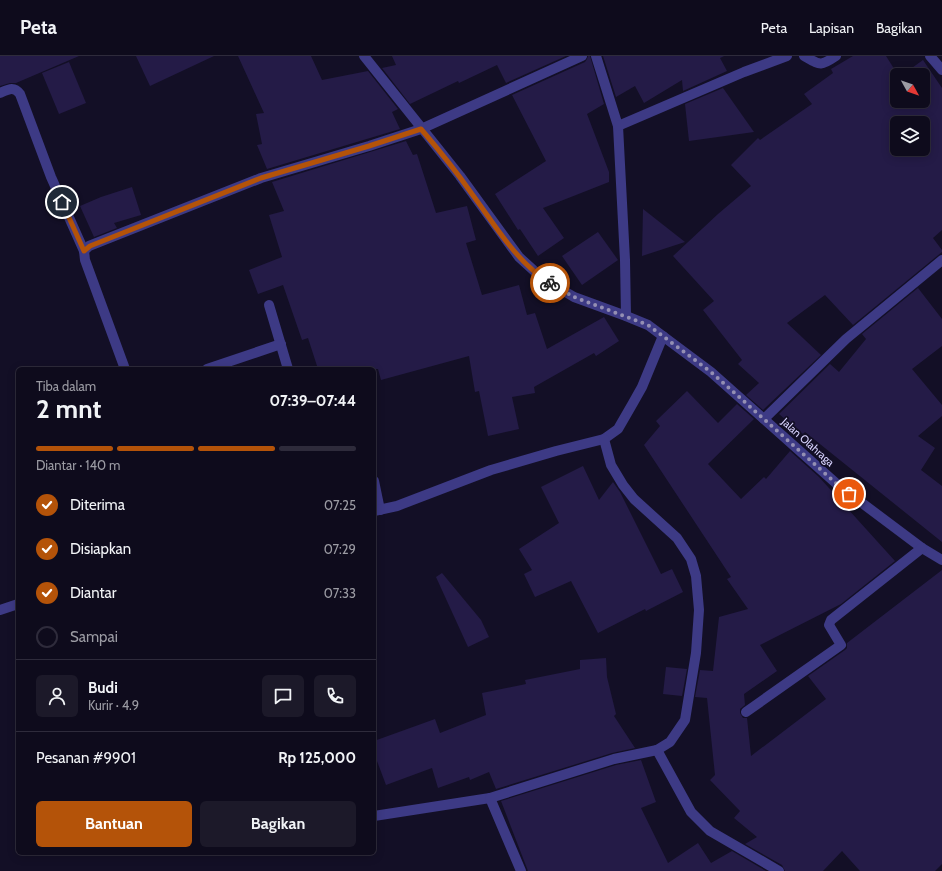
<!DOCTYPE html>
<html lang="id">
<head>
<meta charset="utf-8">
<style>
	body { margin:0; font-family:Cabin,sans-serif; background:#1c1929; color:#f1f3f6; height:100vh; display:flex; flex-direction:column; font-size:15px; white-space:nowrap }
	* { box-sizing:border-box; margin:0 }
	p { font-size:13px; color:#9b9ba3 }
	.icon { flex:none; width:22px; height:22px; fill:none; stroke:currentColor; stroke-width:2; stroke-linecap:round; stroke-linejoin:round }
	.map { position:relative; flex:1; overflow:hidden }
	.drawer { position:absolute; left:16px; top:311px; width:360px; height:488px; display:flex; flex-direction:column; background:#0e0b1c; border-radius:6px; box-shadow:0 2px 10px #0003,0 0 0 1px #2e2b3b }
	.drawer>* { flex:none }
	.needle { width:26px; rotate:130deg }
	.tools { position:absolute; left:890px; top:12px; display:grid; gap:8px }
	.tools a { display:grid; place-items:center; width:40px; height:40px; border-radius:6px; background:#0e0b1c; box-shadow:0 2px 10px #0003,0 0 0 1px #2e2b3b; font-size:20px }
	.pin { position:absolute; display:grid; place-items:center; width:34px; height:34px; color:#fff; margin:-17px; border:2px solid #fff; border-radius:50%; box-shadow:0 1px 4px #0007 }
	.courier { position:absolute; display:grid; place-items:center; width:40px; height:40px; margin:-20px; border:3px solid #b45309; border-radius:50%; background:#fff; color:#222; box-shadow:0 1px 5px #0007 }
	.head em { font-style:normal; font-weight:700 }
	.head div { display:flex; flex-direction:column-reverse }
	.head { display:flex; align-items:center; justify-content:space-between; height:68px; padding:0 20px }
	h1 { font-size:26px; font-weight:700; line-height:30px }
	.bar { display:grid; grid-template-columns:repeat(4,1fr); gap:6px 4px; align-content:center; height:48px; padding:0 20px }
	.bar i { height:5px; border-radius:3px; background:#2e2b3b }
	.bar .on { background:#b45309 }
	.bar p { grid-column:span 4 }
	.line { display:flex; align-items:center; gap:10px; padding:0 20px; border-top:1px solid #2e2b3b }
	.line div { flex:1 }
	.round { display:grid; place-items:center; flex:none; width:42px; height:42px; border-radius:6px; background:#1c1929 }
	ol { padding:0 20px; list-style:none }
	li { display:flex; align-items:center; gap:12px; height:44px }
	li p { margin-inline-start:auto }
	li .icon { padding:4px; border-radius:50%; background:#b45309; color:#fff; stroke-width:4 }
	li:last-child { color:#9b9ba3 }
	li i { width:22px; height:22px; border:2px solid #2e2b3b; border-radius:50% }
	.action { display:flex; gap:8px; margin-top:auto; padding:8px 20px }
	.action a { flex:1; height:46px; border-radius:6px; background:#b45309; color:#fff; font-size:16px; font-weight:700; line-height:46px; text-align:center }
	.action a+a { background:#1c1929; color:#f1f3f6 }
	header { display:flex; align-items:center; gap:24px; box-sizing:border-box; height:56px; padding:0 20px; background:#0e0b1c; border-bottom:1px solid #2e2b3b }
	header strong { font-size:19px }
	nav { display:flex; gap:22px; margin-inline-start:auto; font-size:14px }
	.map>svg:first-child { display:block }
	.building { fill:#241b47; fill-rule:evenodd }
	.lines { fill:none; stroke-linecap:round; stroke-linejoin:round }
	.minor { stroke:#3d3a85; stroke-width:10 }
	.done { stroke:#948fb3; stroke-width:4; stroke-dasharray:0 7.2 }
	.route { stroke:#b45309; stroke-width:5 }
	.labels { text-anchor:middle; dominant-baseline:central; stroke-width:3.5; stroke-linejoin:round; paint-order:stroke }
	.street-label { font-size:11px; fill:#d9d4ff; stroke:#130f26 }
</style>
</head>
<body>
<header>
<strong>Peta</strong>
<nav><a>Peta</a><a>Lapisan</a><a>Bagikan</a></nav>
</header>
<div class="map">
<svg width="942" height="815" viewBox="0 0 942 815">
	<rect width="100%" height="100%" fill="#130f26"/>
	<g class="building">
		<path d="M 0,0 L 79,0 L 16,27 L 10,27 L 0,30 Z"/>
		<path d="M 136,0 L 214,0 L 150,30 Z"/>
		<path d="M 238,0 L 311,0 L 322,24 L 368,15 L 398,53 L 392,56 L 400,73 L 267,113 L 257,89 L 262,88 L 256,58 L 264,57 Z"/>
		<path d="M 392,0 L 566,0 L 506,27 L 497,9 L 459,27 L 458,25 L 410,48 L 382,12 L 396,9 Z"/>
		<path d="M 588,0 L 590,0 L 604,48 L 587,58 L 609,116 L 609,126 L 543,152 L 564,182 L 538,200 L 520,173 L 518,174 L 495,138 L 546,105 L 512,39 L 585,6 L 587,3 Z"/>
		<path d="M 603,0 L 724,0 L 720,2 L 727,15 L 683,35 L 682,24 L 644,47 L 635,30 L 616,41 Z"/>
		<path d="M 853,0 L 886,0 L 898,19 L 897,45 L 923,45 L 923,19 L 902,19 L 923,4 L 942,32 L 942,174 L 933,182 L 942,194 L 942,196 L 853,269 L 825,239 L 787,267 L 821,299 L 763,354 L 746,339 L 759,327 L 738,308 L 742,304 L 703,254 L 714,245 L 673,200 L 718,158 L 751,130 L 731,109 L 758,82 L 760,84 L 812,48 L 804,38 L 833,17 L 831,13 ZM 897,67 L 923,67 L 923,93 L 897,93 Z"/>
		<path d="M 69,6 L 86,47 L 59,58 L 42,17 Z"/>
		<path d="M 723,32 L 754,76 L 689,85 L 685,48 Z"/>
		<path d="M 406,85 L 413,99 L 417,98 L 436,157 L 467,150 L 476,184 L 466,187 L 482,239 L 519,229 L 527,259 L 535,257 L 547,293 L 604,261 L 619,285 L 596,300 L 594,297 L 534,331 L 535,337 L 512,341 L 519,373 L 488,380 L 479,335 L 475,336 L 469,300 L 381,324 L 378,313 L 318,313 L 308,282 L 302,284 L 283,229 L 258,238 L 249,214 L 282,201 L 269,159 L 284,155 L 272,126 Z"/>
		<path d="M 132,131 L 141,159 L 114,167 L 117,172 L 94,181 L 80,150 L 101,141 Z"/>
		<path d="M 643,153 L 685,186 L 642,200 Z"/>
		<path d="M 598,176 L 618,204 L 582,229 L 562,200 Z"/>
		<path d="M 918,232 L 942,263 L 942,290 L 912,313 L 942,349 L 942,360 L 918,380 L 935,392 L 921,414 L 942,430 L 942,486 L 805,376 L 803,378 L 779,358 L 830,308 L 839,316 L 866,283 L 862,278 Z"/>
		<path d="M 687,335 L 718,367 L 737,348 L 754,363 L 708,408 L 741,443 L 764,421 L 766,423 L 790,395 L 819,421 L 895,505 L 841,548 L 760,589 L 777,615 L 744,638 L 745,649 L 740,653 L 740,657 L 743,662 L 747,662 L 751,700 L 826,643 L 808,620 L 845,594 L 847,592 L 847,587 L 942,514 L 942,808 L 935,815 L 860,815 L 842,795 L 823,815 L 785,815 L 782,809 L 745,788 L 757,781 L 734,762 L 740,755 L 710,724 L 715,719 L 707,642 L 695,641 L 700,614 L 713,615 L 719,561 L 748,553 L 727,523 L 731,521 L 644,389 L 660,370 L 656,365 Z"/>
		<path d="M 583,410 L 599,444 L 613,426 L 620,436 L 661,518 L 672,513 L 683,536 L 646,555 L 645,553 L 598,577 L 571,525 L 535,541 L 524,518 L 532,514 L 519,493 L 559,467 L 541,431 Z"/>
		<path d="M 442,517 L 481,564 L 489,581 L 468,591 L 436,521 Z"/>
		<path d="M 606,602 L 607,621 L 616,658 L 614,660 L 635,692 L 612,697 L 496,733 L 489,716 L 470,724 L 469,721 L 438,732 L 432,712 L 386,729 L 374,697 L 374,685 L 435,663 L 440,677 L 486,659 L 482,637 L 526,628 L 525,624 L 580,613 L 580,604 Z"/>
		<path d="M 666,611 L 687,613 L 682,640 L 663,638 Z"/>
		<path d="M 641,704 L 656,746 L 641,752 L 668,807 L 698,787 L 711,807 L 732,795 L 766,815 L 528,815 L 501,745 L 616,709 Z"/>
	</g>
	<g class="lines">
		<g class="minor">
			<path d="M 364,0 L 460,120 L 519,201 L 542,222 L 574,241 L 626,260 L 648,269 L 711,316 L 838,429 L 922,492 L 942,504"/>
			<path d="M 596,0 L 618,70 L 625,204 L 626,260"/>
			<path d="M 804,0 C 820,9 820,11 836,0"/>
			<path d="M 930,0 L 942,14"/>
			<path d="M 0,37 C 9,33 14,30 20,38 L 51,121 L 84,195"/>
			<path d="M 618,70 L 744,16 L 787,0"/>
			<path d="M 269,249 L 288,313"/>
			<path d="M 125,313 L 85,204 L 84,195 L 89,190 L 261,122 L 369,90 L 421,73 L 582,0"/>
			<path d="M 207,313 L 281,288"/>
			<path d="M 764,363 L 846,283 L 942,204"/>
			<path d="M 374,425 L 380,454"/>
			<path d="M 374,455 L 397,450 L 491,414 L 556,395 L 604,383 L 618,373 L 633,347 L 642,331 L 663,280"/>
			<path d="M 0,554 L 18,548"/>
			<path d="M 746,656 L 841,589 L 829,569 L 831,564 L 922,492"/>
			<path d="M 657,694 L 691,756 L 710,775 L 779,815"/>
			<path d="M 374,760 L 490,742"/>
			<path d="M 521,815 L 490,742 L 614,703 L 657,694 L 670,686 L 685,664 L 696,597 L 699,554 L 696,520 L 691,503 L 677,482 L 634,443 L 623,429 L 611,409 L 604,383"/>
		</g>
	</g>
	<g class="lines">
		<path class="done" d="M 550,227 L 574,241 L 648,269 L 711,316 L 838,429 L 849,438"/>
		<path class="route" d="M 62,146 L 84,195 L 90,190 L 261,122 L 369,90 L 421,73 C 439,94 456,115 472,138 C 495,169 516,206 550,227"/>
	</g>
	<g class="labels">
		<g class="street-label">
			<text transform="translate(808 386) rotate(42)">Jalan Olahraga</text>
		</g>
	</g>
</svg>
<div class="tools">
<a><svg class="needle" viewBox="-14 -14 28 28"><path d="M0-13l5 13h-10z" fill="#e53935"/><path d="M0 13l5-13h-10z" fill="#9b9ba3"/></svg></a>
<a><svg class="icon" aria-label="layers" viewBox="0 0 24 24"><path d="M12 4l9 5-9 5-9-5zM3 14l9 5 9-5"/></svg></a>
</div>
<div class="pin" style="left:849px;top:438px;background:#ea580c"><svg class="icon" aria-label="bag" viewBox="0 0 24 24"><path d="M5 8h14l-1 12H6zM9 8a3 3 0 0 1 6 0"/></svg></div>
<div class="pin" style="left:62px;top:146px;background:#1f2937"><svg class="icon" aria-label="home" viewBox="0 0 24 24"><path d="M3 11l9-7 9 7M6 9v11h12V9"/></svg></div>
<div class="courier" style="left:550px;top:227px"><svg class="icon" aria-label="bike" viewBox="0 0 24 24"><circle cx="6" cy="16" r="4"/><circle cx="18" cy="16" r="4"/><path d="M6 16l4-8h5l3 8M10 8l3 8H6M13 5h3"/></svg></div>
<section class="drawer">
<div class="head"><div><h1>2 mnt</h1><p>Tiba dalam</p></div><em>07:39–07:44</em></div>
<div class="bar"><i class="on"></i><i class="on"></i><i class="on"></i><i></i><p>Diantar · 140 m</p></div>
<ol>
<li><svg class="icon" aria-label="check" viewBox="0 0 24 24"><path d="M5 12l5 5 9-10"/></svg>Diterima<p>07:25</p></li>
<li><svg class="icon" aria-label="check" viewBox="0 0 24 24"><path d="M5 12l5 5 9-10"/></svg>Disiapkan<p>07:29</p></li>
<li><svg class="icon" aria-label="check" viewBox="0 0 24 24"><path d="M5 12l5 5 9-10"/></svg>Diantar<p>07:33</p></li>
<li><i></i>Sampai</li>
</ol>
<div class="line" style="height:72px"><a class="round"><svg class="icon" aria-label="person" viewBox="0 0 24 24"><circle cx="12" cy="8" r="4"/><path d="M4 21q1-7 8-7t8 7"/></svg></a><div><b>Budi</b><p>Kurir · 4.9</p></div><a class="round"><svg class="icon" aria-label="chat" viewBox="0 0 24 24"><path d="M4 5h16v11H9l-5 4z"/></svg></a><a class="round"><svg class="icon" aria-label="phone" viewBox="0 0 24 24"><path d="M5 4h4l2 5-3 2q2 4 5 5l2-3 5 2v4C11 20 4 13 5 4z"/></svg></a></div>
<div class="line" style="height:52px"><div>Pesanan #9901</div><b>Rp 125,000</b></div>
<div class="action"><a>Bantuan</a><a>Bagikan</a></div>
</section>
</div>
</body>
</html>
